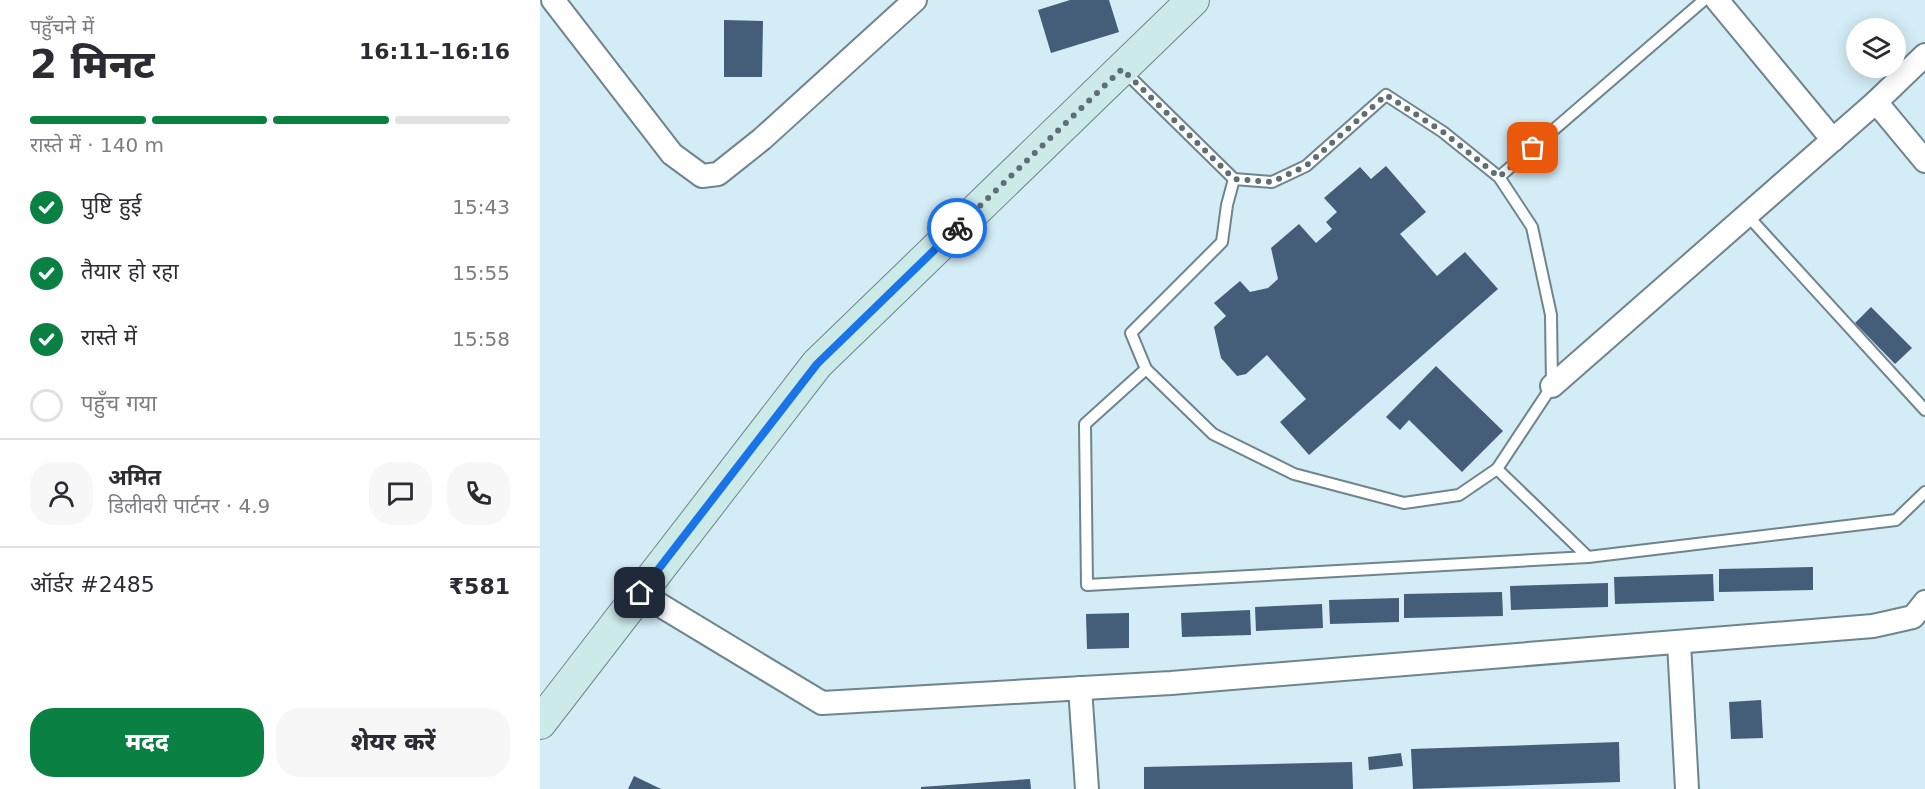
<!DOCTYPE html>
<html lang="hi">
<head>
<meta charset="utf-8">
<style>
	body { margin:0; font-family:"DejaVu Sans","Noto Sans Devanagari",sans-serif; background:#f7f7f7; color:#2b2b33; height:100vh; display:flex; flex-direction:column; font-size:22px; white-space:nowrap }
	* { box-sizing:border-box; margin:0 }
	p { font-size:20px; color:#7c7c81 }
	.icon { flex:none; width:33px; height:33px; fill:none; stroke:currentColor; stroke-width:2; stroke-linecap:round; stroke-linejoin:round }
	.map { position:relative; flex:1; overflow:hidden }
	.drawer { display:flex; flex-direction:column; background:#fff; width:540px }
	.drawer>* { flex:none }
	.fabs { position:absolute; left:1306px; top:18px; display:grid; gap:12px }
	.fabs a { display:grid; place-items:center; width:60px; height:60px; border-radius:50%; background:#fff; box-shadow:0 3px 15px #0003; font-size:30px }
	.pin { position:absolute; display:grid; place-items:center; width:51px; height:51px; color:#fff; margin:-26px; border-radius:12px; box-shadow:0 3px 9px #0006 }
	.courier { position:absolute; display:grid; place-items:center; width:60px; height:60px; margin:-30px; border:4px solid #1a73e8; border-radius:50%; background:#fff; color:#222; box-shadow:0 2px 8px #0007 }
	.headline em { font-style:normal; font-weight:800 }
	.headline div { display:flex; flex-direction:column-reverse }
	.headline { display:flex; align-items:center; justify-content:space-between; height:102px; padding:0 30px }
	h1 { font-size:39px; font-weight:800; line-height:45px }
	.bar { display:grid; grid-template-columns:repeat(4,1fr); gap:9px 6px; align-content:center; height:72px; padding:0 30px }
	.bar i { height:8px; border-radius:4px; background:#e1e1e2 }
	.bar .active { background:#0b8043 }
	.bar p { grid-column:span 4 }
	.line { display:flex; align-items:center; gap:15px; padding:0 30px; border-top:2px solid #e1e1e2 }
	.line div { flex:1 }
	.round { display:grid; place-items:center; flex:none; width:63px; height:63px; border-radius:24px; background:#f7f7f7 }
	ol { padding:0 30px; list-style:none }
	li { display:flex; align-items:center; gap:18px; height:66px }
	li p { margin-inline-start:auto }
	li .icon { padding:6px; border-radius:50%; background:#0b8043; color:#fff; stroke-width:4 }
	li:last-child { color:#7c7c81 }
	li i { width:33px; height:33px; border:3px solid #e1e1e2; border-radius:50% }
	.primary-button { display:flex; gap:12px; margin-top:auto; padding:12px 30px }
	.primary-button a { flex:1; height:69px; border-radius:24px; background:#0b8043; color:#fff; font-size:24px; font-weight:800; line-height:69px; text-align:center }
	.primary-button a+a { background:#f7f7f7; color:#2b2b33 }
	main { display:flex; flex:1; min-height:0 }
	.map>svg:first-child { display:block }
	.building { fill:#445d78 }
	.lines { fill:none; stroke-linecap:round; stroke-linejoin:round }
	.lane-casing { stroke:#6e858d; stroke-width:14 }
	.street-casing { stroke:#6e858d; stroke-width:26 }
	.secondary-casing { stroke:#6e858d; stroke-width:34 }
	.lane { stroke:#fff; stroke-width:10 }
	.street { stroke:#fff; stroke-width:22 }
	.secondary { stroke:#cbeae8; stroke-width:32 }
	.done { stroke:#5f6e73; stroke-width:6; stroke-dasharray:0 10.8 }
	.route { stroke:#1a73e8; stroke-width:8 }
</style>
</head>
<body>
<main>
<section class="drawer">
<div class="headline"><div><h1>2 मिनट</h1><p>पहुँचने में</p></div><em>16:11–16:16</em></div>
<div class="bar"><i class="active"></i><i class="active"></i><i class="active"></i><i></i><p>रास्ते में · 140 m</p></div>
<ol>
<li><svg class="icon" aria-label="check" viewBox="0 0 24 24"><path d="M5 12l5 5 9-10"/></svg>पुष्टि हुई<p>15:43</p></li>
<li><svg class="icon" aria-label="check" viewBox="0 0 24 24"><path d="M5 12l5 5 9-10"/></svg>तैयार हो रहा<p>15:55</p></li>
<li><svg class="icon" aria-label="check" viewBox="0 0 24 24"><path d="M5 12l5 5 9-10"/></svg>रास्ते में<p>15:58</p></li>
<li><i></i>पहुँच गया</li>
</ol>
<div class="line" style="height:108px"><a class="round"><svg class="icon" aria-label="person" viewBox="0 0 24 24"><circle cx="12" cy="8" r="4"/><path d="M4 21q1-7 8-7t8 7"/></svg></a><div><b>अमित</b><p>डिलीवरी पार्टनर · 4.9</p></div><a class="round"><svg class="icon" aria-label="chat" viewBox="0 0 24 24"><path d="M4 5h16v11H9l-5 4z"/></svg></a><a class="round"><svg class="icon" aria-label="phone" viewBox="0 0 24 24"><path d="M5 4h4l2 5-3 2q2 4 5 5l2-3 5 2v4C11 20 4 13 5 4z"/></svg></a></div>
<div class="line" style="height:78px"><div>ऑर्डर #2485</div><b>₹581</b></div>
<div class="primary-button"><a>मदद</a><a>शेयर करें</a></div>
</section>
<div class="map">
<svg width="1385" height="789" viewBox="0 0 1385 789">
	<rect width="100%" height="100%" fill="#d3ecf5"/>
	<g class="building">
		<path d="M 530,0 L 569,0 L 579,32 L 511,53 L 498,10 Z"/>
		<path d="M 184,20 L 223,21 L 222,77 L 184,77 Z"/>
		<path d="M 846,166 L 886,212 L 860,234 L 897,276 L 925,252 L 958,289 L 769,455 L 740,422 L 766,399 L 727,355 L 706,374 L 697,376 L 681,358 L 674,327 L 686,316 L 674,303 L 700,281 L 710,292 L 728,288 L 738,279 L 731,248 L 759,224 L 776,243 L 792,229 L 786,222 L 797,212 L 784,198 L 820,167 L 831,179 Z"/>
		<path d="M 1331,307 L 1372,348 L 1355,364 L 1315,323 Z"/>
		<path d="M 896,366 L 963,431 L 922,472 L 869,420 L 860,430 L 846,417 Z"/>
		<path d="M 1273,567 L 1273,590 L 1179,592 L 1179,569 Z"/>
		<path d="M 1173,574 L 1174,601 L 1075,604 L 1074,577 Z"/>
		<path d="M 1068,583 L 1068,607 L 971,610 L 970,586 Z"/>
		<path d="M 962,592 L 963,616 L 864,618 L 864,594 Z"/>
		<path d="M 859,598 L 859,622 L 790,624 L 789,600 Z"/>
		<path d="M 782,604 L 783,628 L 716,631 L 715,607 Z"/>
		<path d="M 710,610 L 711,635 L 642,637 L 641,613 Z"/>
		<path d="M 589,613 L 589,648 L 547,649 L 546,614 Z"/>
		<path d="M 1221,700 L 1223,738 L 1191,739 L 1189,702 Z"/>
		<path d="M 1079,742 L 1080,782 L 873,789 L 871,749 Z"/>
		<path d="M 861,753 L 863,766 L 829,770 L 828,757 Z"/>
		<path d="M 812,762 L 813,789 L 604,789 L 604,767 Z"/>
		<path d="M 94,776 L 121,789 L 88,789 Z"/>
		<path d="M 490,779 L 491,789 L 381,789 L 381,787 Z"/>
	</g>
	<g class="lines">
		<defs>
			<g id="lane">
				<path d="M 584,71 L 694,179 L 732,182 L 766,166 L 846,95 L 903,132 L 959,177 L 992,227 L 1011,315 L 1012,386 L 957,469 L 919,495 L 864,503 L 754,474 L 673,434 L 606,369 L 591,333 L 682,242 L 687,205 L 694,179"/>
				<path d="M 959,177 L 1164,0"/>
				<path d="M 1207,215 L 1385,410"/>
				<path d="M 606,369 L 545,424 L 547,585 L 1048,557 L 957,469"/>
				<path d="M 1048,557 L 1356,520 L 1385,492"/>
			</g>
			<g id="street">
				<path d="M 13,0 L 132,154 L 162,176 L 178,174 L 222,139 L 375,0"/>
				<path d="M 1177,0 L 1293,140"/>
				<path d="M 1385,55 L 1336,102 L 1385,161"/>
				<path d="M 1012,386 L 1336,102"/>
				<path d="M 100,593 L 282,703 L 631,683 L 1333,626 L 1373,617 L 1385,602"/>
				<path d="M 1139,643 L 1147,789"/>
				<path d="M 540,688 L 547,789"/>
			</g>
			<path id="secondary" d="M 0,723 L 277,364 L 653,0"/>
		</defs>
		<use href="#lane" class="lane-casing"/>
		<use href="#street" class="street-casing"/>
		<use href="#secondary" class="secondary-casing"/>
		<use href="#lane" class="lane"/>
		<use href="#street" class="street"/>
		<use href="#secondary" class="secondary"/>
	</g>
	<g class="lines">
		<path class="done" d="M 417,228 L 582,69 L 694,179 L 732,182 L 766,166 L 846,95 L 903,132 L 959,177 L 993,148"/>
		<path class="route" d="M 100,593 L 277,364 L 417,228"/>
	</g>
</svg>
<div class="fabs">
<a><svg class="icon" aria-label="layers" viewBox="0 0 24 24"><path d="M12 4l9 5-9 5-9-5zM3 14l9 5 9-5"/></svg></a>
</div>
<div class="pin" style="left:993px;top:148px;background:#ea580c"><svg class="icon" aria-label="bag" viewBox="0 0 24 24"><path d="M5 8h14l-1 12H6zM9 8a3 3 0 0 1 6 0"/></svg></div>
<div class="pin" style="left:100px;top:593px;background:#1f2937"><svg class="icon" aria-label="home" viewBox="0 0 24 24"><path d="M3 11l9-7 9 7M6 9v11h12V9"/></svg></div>
<div class="courier" style="left:417px;top:228px"><svg class="icon" aria-label="bike" viewBox="0 0 24 24"><circle cx="6" cy="16" r="4"/><circle cx="18" cy="16" r="4"/><path d="M6 16l4-8h5l3 8M10 8l3 8H6M13 5h3"/></svg></div>
</div>
</main>
</body>
</html>
